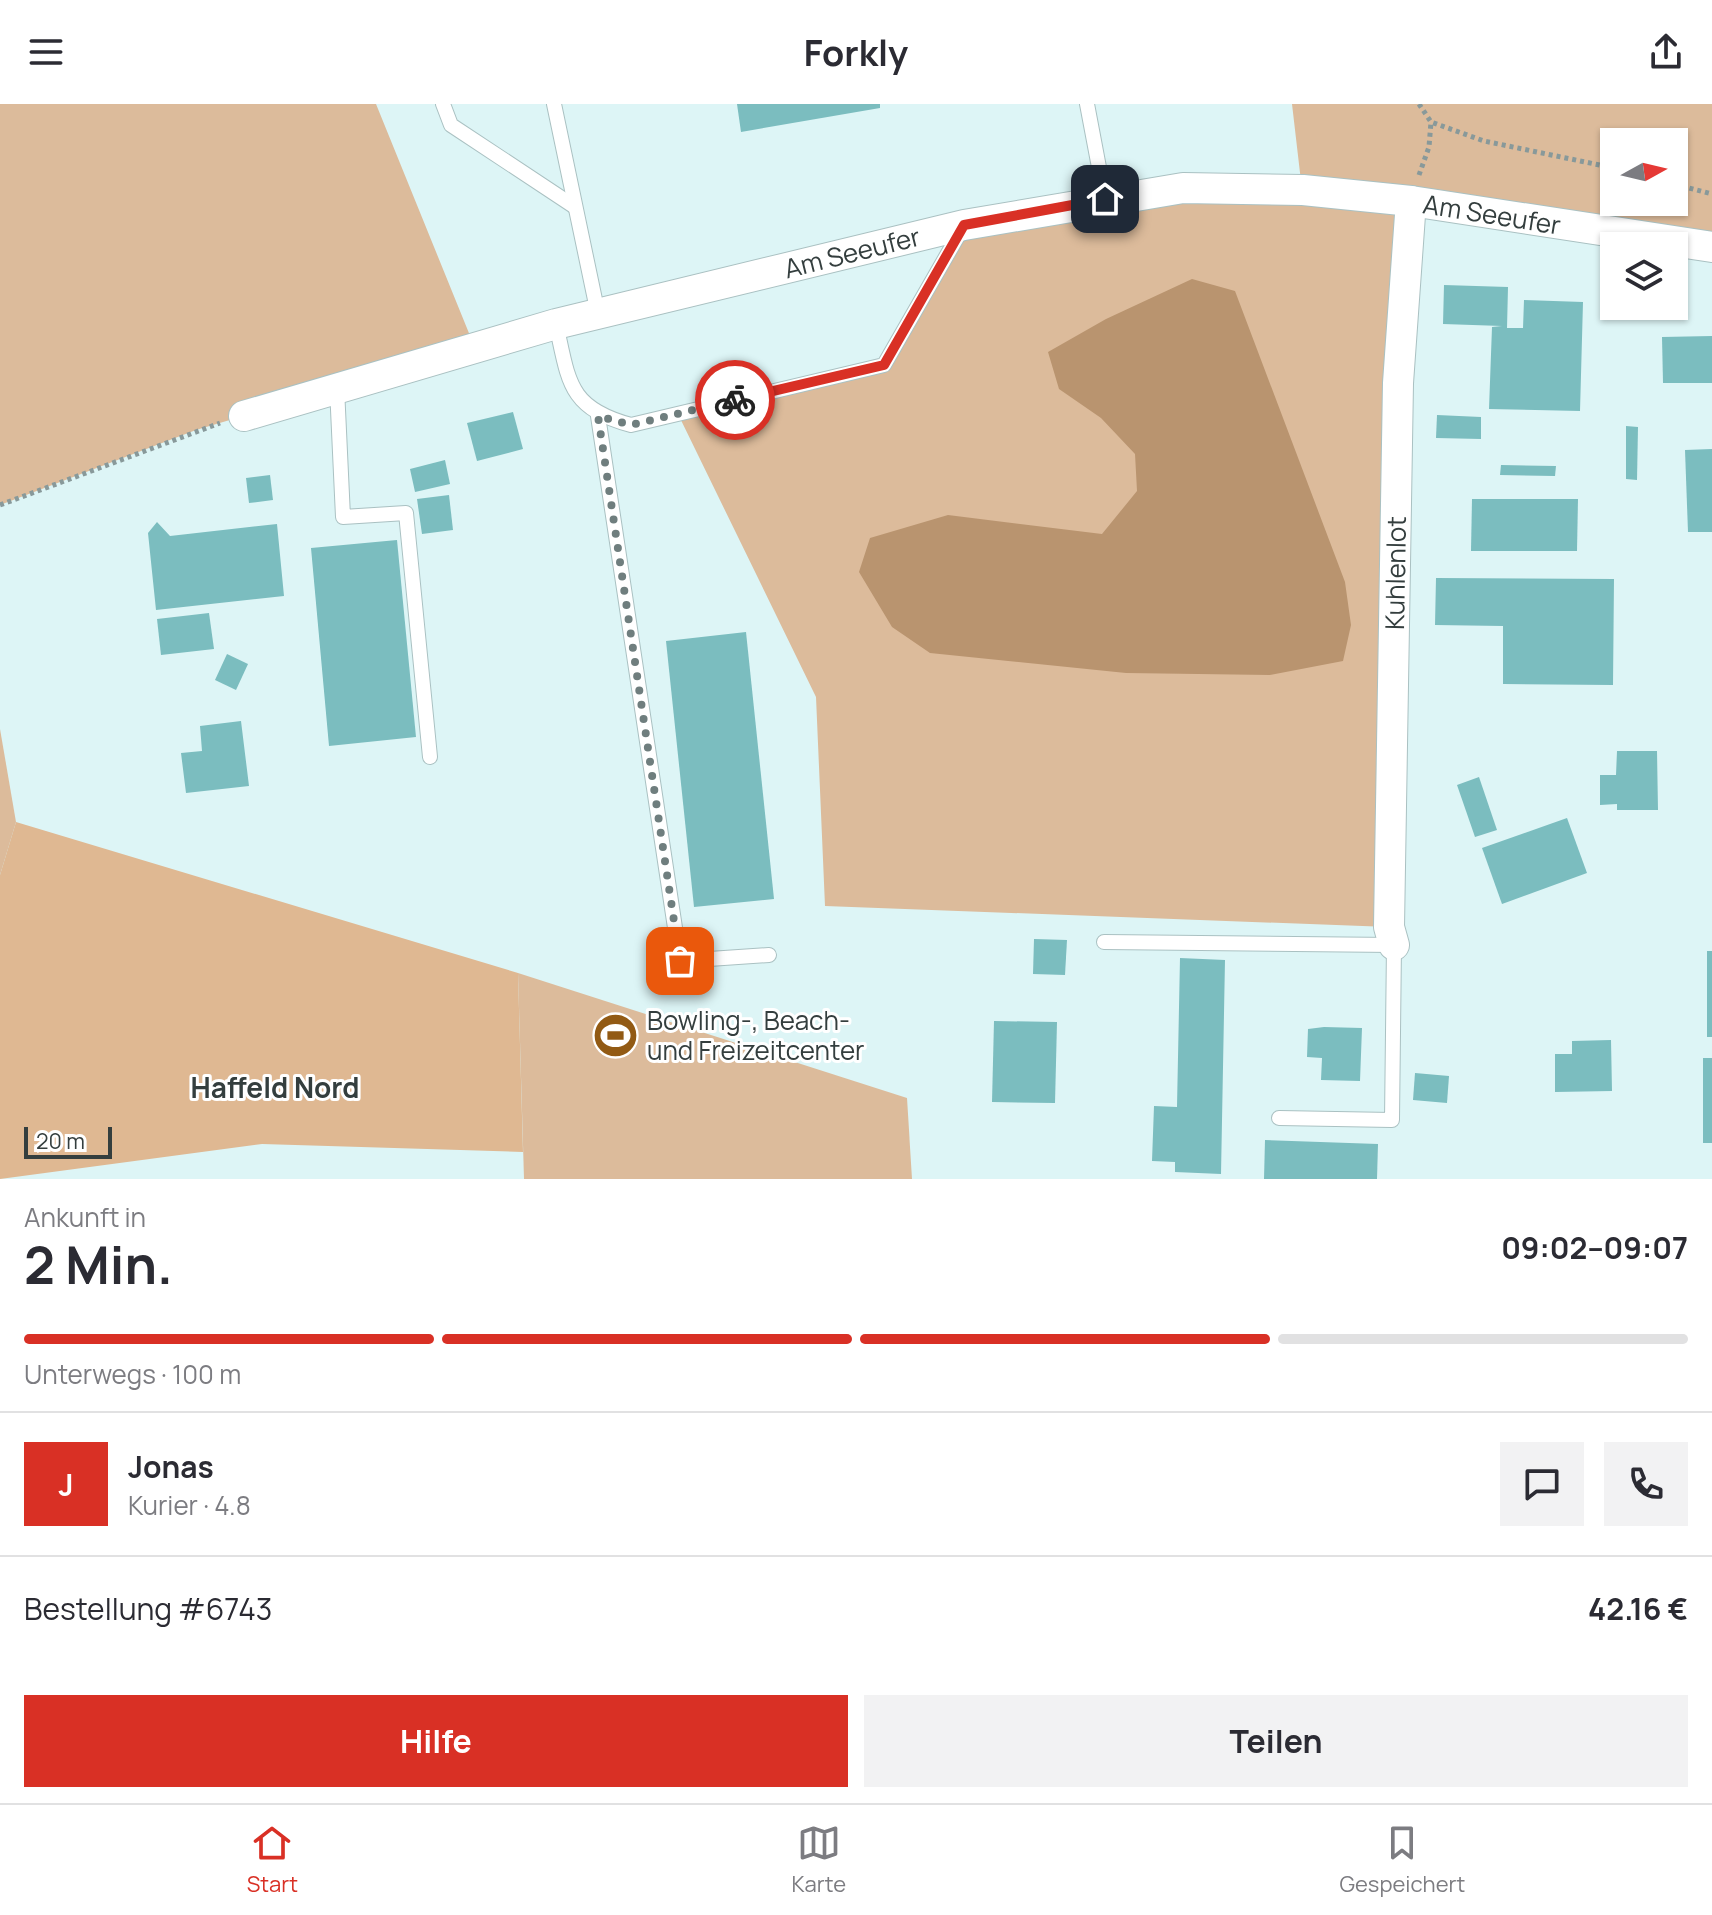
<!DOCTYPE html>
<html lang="de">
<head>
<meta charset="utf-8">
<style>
	body { margin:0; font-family:Manrope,sans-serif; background:#f2f2f3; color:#2b2b33; height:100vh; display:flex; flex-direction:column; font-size:30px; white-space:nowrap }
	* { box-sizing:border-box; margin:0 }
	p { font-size:26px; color:#7c7c81 }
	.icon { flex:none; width:44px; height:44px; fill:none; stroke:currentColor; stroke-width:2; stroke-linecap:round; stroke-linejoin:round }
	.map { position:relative; height:1075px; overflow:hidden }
	.drawer { display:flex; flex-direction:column; background:#fff; flex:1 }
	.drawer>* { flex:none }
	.needle { width:52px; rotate:82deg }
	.fabs { position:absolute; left:1600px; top:24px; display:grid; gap:16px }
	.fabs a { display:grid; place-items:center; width:88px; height:88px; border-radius:0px; background:#fff; box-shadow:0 2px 6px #0004; font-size:40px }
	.scale { position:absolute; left:24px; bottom:20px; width:88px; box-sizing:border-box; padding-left:8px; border:4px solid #343e3e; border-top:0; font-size:22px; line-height:28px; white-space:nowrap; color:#343e3e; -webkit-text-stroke:6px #fff; paint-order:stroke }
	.pin { position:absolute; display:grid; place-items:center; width:68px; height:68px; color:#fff; margin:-34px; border-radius:16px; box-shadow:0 4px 12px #0006 }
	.courier { position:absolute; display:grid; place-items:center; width:80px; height:80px; margin:-40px; border:6px solid #d93025; border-radius:50%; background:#fff; color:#222; box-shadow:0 2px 10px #0007 }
	.overview em { font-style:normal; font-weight:700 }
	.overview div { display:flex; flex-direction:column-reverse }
	.overview { display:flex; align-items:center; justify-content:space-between; height:136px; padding:0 24px }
	h1 { font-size:52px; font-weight:700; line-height:60px }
	.bar { display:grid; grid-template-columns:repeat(4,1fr); gap:12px 8px; align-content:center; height:96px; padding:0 24px }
	.bar i { height:10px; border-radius:6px; background:#e1e1e2 }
	.bar .on { background:#d93025 }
	.bar p { grid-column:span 4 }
	.line { display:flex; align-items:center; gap:20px; padding:0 24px; border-top:2px solid #e1e1e2 }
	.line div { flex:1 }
	.round { display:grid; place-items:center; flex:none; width:84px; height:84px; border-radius:0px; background:#f2f2f3 }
	.primary-button { display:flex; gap:16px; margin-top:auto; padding:16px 24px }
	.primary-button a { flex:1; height:92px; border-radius:0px; background:#d93025; color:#fff; font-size:32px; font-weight:700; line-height:92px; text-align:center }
	.primary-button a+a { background:#f2f2f3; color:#2b2b33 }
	header { display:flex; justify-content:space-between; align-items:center; height:104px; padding:0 24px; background:#fff; font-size:36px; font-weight:700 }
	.menu { display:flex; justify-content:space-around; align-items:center; height:112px; border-top:2px solid #e1e1e2; background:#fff; font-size:22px; color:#7c7c81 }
	.menu a { display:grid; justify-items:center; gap:4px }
	.menu .on { color:#d93025 }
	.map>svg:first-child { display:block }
	.green { fill:#dcbb9b; fill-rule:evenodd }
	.forest { fill:#dfb892 }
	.water { fill:#b9946f }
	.building { fill:#7bbdbf }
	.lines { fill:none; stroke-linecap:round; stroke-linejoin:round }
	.service-casing { stroke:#aac1c2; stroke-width:16 }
	.minor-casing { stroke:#aac1c2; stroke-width:32 }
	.path { stroke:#88999a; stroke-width:5; stroke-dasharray:4 4; stroke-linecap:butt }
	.service { stroke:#fff; stroke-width:14 }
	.minor { stroke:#fff; stroke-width:30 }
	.done { stroke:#6f7e7e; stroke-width:8; stroke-dasharray:0 14.4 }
	.route { stroke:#d93025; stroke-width:10 }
	.labels { text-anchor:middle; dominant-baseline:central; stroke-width:6; stroke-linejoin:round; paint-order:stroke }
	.street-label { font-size:26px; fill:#343e3e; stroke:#fff }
	.poi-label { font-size:26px; fill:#343e3e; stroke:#fff; text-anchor:start }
	.neighbourhood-label { font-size:28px; font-weight:bold; fill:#343e3e; stroke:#fff }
</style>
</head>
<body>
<header><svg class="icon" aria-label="menu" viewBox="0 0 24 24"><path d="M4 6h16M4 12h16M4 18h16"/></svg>Forkly<svg class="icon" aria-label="share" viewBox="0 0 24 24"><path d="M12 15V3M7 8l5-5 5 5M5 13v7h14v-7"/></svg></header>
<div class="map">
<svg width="1712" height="1075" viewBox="0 0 1712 1075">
	<rect width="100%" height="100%" fill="#ddf5f6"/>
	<g class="green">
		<path d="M 0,0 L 376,0 L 475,244 L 196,326 L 0,401 Z"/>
		<path d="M 1292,0 L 1712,0 L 1712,143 L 1411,97 L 1389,823 L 825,802 L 816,593 L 678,310 L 884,261 L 964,121 L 1302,86 ZM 1614,38 L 1674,38 L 1674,98 L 1614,98 Z"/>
		<path d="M 0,625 L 16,718 L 0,771 Z"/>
		<path d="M 518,869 L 907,994 L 912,1075 L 524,1075 Z"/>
	</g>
	<path class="forest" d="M 16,718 L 518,869 L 523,1048 L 262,1040 L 0,1075 L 0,771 Z"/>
	<path class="water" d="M 1192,175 L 1235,187 L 1345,478 L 1351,521 L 1343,557 L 1270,571 L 1126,569 L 930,549 L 892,523 L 859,468 L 870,434 L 948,411 L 1102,430 L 1137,387 L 1135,350 L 1101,314 L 1059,285 L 1048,248 L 1106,215 Z"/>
	<g class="building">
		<path d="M 737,0 L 880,0 L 880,4 L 741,28 Z"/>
		<path d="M 1444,181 L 1508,183 L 1507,224 L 1523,224 L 1524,196 L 1583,198 L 1580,307 L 1489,305 L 1492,223 L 1502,222 L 1443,220 Z"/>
		<path d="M 1712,232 L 1712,279 L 1663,279 L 1662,233 Z"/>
		<path d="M 513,308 L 523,345 L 477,357 L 467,319 Z"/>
		<path d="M 1437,311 L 1481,313 L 1481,335 L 1436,334 Z"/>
		<path d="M 1626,322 L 1638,323 L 1637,376 L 1626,375 Z"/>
		<path d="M 1712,345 L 1712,428 L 1688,428 L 1685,346 Z"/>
		<path d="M 445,356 L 450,380 L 415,388 L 410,365 Z"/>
		<path d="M 1501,361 L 1556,362 L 1555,372 L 1500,371 Z"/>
		<path d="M 270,371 L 273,396 L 249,399 L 246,374 Z"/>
		<path d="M 449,391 L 453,426 L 422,430 L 417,395 Z"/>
		<path d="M 1472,395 L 1578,395 L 1577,447 L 1471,447 Z"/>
		<path d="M 157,418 L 170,432 L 277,420 L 284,492 L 156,506 L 148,429 Z"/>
		<path d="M 397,436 L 416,633 L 329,642 L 311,444 Z"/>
		<path d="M 1436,474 L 1614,475 L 1613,581 L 1503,580 L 1503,522 L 1435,521 Z"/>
		<path d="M 209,509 L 214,545 L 161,551 L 157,515 Z"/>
		<path d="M 746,528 L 774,795 L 694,803 L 666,537 Z"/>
		<path d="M 227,550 L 248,560 L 236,586 L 215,576 Z"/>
		<path d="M 241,617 L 249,682 L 186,689 L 181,649 L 202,647 L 200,622 Z"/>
		<path d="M 1617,647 L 1657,647 L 1658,706 L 1617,706 L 1617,700 L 1600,701 L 1600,671 L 1616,671 Z"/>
		<path d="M 1479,673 L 1497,726 L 1475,733 L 1457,681 Z"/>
		<path d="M 1567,714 L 1587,769 L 1502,800 L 1482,744 Z"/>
		<path d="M 1034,835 L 1067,836 L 1065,871 L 1033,870 Z"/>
		<rect x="1707" y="847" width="5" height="86"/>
		<path d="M 1180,854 L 1225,856 L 1221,1070 L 1175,1068 L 1175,1058 L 1152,1057 L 1154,1002 L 1177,1003 Z"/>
		<path d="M 994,917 L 1057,918 L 1055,999 L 992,998 Z"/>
		<path d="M 1324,923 L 1362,924 L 1360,977 L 1321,976 L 1322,954 L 1307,953 L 1308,925 Z"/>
		<path d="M 1611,936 L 1612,987 L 1555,988 L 1555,950 L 1572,950 L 1572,937 Z"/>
		<rect x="1703" y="954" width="9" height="85"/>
		<path d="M 1415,969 L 1449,972 L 1447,999 L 1413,996 Z"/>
		<path d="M 1265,1036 L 1378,1040 L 1377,1075 L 1264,1075 Z"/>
	</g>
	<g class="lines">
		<defs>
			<g id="service">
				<path d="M 443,0 L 451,21 L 575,103"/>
				<path d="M 554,0 L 598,210"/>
				<path d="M 1087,0 L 1105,95"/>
				<path d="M 556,220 C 569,278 568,304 631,321 L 884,261 L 962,125"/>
				<path d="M 337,284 L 343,413 L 406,409 L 430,653"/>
				<path d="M 598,312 L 680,857 L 769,851"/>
				<path d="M 1104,838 L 1394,841 L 1392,1016 L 1279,1014"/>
			</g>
			<g id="minor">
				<path d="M 244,312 L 556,220 L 964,121 L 1183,84 L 1303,86 L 1411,97 L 1712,143"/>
				<path d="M 1394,841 L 1389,823 L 1398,279 L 1411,97"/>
			</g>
		</defs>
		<use href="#service" class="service-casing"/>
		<use href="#minor" class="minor-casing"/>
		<g class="path">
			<path d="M 1419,0 L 1431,18 L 1484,37 L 1614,64"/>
			<path d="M 1419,71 L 1429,43 L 1431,18"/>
			<path d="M 1674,80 L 1712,90"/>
			<path d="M 0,401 L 220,319"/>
		</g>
		<use href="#service" class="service"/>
		<use href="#minor" class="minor"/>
	</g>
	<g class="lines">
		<path class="done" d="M 680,857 L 598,312 L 631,321 L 735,296"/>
		<path class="route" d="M 735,296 L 884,261 L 964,121 L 1105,95"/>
	</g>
	<defs>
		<symbol id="stadium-disc" viewBox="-11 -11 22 22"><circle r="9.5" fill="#925a14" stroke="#fff"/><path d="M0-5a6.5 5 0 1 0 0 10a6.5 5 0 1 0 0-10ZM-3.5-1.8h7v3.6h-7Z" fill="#fff"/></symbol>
	</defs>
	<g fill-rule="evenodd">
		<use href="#stadium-disc" x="590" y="906" width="51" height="51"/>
	</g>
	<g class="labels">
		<g class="street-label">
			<text transform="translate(1492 110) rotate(9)">Am Seeufer</text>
			<text transform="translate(852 148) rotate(-14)">Am Seeufer</text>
			<text transform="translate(1395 469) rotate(-89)">Kuhlenlot</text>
		</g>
		<g class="poi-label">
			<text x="647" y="916">Bowling-, Beach-<tspan x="647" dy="30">und Freizeitcenter</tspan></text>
		</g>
		<g class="neighbourhood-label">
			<text x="275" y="983">Haffeld Nord</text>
		</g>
	</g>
</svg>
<div class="fabs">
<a><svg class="needle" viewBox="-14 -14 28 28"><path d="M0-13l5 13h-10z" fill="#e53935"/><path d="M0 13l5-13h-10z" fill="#7c7c81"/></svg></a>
<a><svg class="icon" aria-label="layers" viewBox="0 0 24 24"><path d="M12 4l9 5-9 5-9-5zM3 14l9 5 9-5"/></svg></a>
</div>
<div class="scale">20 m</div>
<div class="pin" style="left:680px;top:857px;background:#ea580c"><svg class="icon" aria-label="bag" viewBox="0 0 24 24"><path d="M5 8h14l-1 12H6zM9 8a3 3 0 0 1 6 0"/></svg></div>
<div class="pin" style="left:1105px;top:95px;background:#1f2937"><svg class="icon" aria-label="home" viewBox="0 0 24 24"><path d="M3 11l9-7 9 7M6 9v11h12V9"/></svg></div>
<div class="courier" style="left:735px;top:296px"><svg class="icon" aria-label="bike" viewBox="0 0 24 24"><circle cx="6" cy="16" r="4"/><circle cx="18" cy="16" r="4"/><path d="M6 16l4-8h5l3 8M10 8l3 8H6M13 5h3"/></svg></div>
</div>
<section class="drawer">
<div class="overview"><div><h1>2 Min.</h1><p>Ankunft in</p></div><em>09:02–09:07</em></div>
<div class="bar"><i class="on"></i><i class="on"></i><i class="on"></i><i></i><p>Unterwegs · 100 m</p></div>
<div class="line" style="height:144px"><b class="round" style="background:#d93025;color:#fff">J</b><div><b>Jonas</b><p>Kurier · 4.8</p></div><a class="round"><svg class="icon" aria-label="chat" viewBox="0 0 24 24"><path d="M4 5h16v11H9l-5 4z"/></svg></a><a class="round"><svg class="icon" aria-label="phone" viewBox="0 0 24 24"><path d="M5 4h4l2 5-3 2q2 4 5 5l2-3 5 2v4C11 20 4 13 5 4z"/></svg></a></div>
<div class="line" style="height:104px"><div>Bestellung #6743</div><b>42.16 €</b></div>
<div class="primary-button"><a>Hilfe</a><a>Teilen</a></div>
</section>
<nav class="menu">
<a class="on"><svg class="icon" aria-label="home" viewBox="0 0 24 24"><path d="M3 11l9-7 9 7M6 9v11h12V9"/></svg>Start</a>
<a><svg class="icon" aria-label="map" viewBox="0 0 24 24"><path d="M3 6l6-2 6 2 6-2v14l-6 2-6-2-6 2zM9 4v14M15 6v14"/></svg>Karte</a>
<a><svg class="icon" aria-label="saved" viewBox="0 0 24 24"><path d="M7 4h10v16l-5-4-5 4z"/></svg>Gespeichert</a>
</nav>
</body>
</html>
